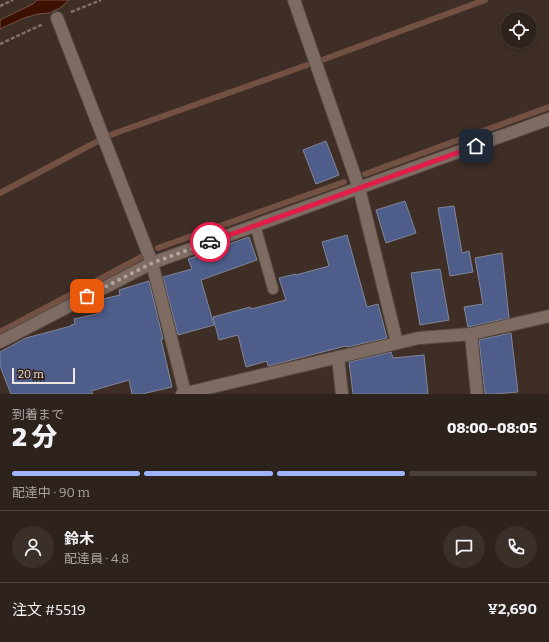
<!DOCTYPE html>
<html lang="ja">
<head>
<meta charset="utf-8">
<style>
	body { margin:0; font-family:Bitter,"Noto Sans JP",serif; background:#3a2f29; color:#f1f3f6; height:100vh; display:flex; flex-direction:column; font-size:15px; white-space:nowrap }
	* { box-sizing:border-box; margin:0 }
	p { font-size:13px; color:#a7a4a3 }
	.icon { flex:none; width:22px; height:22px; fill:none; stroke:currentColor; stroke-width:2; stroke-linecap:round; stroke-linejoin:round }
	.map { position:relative; height:394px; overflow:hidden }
	.sheet { display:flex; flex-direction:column; background:#2e221c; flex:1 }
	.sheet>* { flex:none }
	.controls { position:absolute; left:501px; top:12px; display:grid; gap:8px }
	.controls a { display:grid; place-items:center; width:36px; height:36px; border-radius:50%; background:#2e221c; box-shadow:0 2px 6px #0003,0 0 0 1px #493f3b; font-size:20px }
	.scale { position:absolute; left:12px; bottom:10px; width:63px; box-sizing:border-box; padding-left:4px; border:2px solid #f0e5e0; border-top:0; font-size:11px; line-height:14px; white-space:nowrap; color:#f0e5e0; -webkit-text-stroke:3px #34241c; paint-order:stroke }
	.pin { position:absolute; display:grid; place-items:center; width:34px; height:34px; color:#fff; margin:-17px; border-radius:8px; box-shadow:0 2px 6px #0006 }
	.courier { position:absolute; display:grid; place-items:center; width:40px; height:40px; margin:-20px; border:3px solid #e11d48; border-radius:50%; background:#fff; color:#222; box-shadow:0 1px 5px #0007 }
	.head em { font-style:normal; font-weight:800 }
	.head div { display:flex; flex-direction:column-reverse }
	.head { display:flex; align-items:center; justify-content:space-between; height:68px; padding:0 12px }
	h1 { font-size:26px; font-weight:800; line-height:30px }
	.bar { display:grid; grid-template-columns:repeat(4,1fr); gap:6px 4px; align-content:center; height:48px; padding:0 12px }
	.bar i { height:5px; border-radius:3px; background:#493f3b }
	.bar .selected { background:#9db4fd }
	.bar p { grid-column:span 4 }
	.line { display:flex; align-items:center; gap:10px; padding:0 12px; border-top:1px solid #493f3b }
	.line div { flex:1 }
	.round { display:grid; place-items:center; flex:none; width:42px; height:42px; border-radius:21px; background:#3a2f29 }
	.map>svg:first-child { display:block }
	.water { fill:#3c1100; stroke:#725143 }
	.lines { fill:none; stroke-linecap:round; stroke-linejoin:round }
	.stream { stroke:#725143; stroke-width:6 }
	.building { fill:#4f5d8a; stroke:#808698 }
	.lane-casing { stroke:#594c45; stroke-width:12 }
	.street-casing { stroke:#594c45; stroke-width:14 }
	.path { stroke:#7e7069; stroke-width:2.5; stroke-dasharray:4 2; stroke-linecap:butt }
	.lane { stroke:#7e6b62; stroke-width:10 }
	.street { stroke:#7e6b62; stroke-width:12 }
	.done { stroke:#b2a59f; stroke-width:4; stroke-dasharray:0 7.2 }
	.route { stroke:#e11d48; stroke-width:5 }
</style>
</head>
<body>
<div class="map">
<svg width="549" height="394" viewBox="0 0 549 394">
	<rect width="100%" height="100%" fill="#3e2e26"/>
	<path class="water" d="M 37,0 L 69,0 L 60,8 L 49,13 L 38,14 L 24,18 L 0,29 L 0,20 L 33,4 Z"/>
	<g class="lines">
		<g class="stream">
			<path d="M 322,60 L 485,0"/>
			<path d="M 110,135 L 307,65"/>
			<path d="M 365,174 L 549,107"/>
			<path d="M 0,193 L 100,140"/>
			<path d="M 158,248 L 344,182"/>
			<path d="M 0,332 L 145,255"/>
		</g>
	</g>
	<g class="building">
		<path d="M 326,141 L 339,175 L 316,184 L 303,150 Z"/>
		<path d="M 405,201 L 416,233 L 386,243 L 376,210 Z"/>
		<path d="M 454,206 L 462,253 L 469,251 L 473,272 L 450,276 L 438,208 Z"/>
		<path d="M 347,235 L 367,307 L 378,304 L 387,338 L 347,347 L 346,346 L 268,366 L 267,361 L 246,367 L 238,335 L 219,340 L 213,317 L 250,307 L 251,309 L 286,300 L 279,278 L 296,274 L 296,275 L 329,266 L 322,242 Z"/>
		<path d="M 249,237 L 257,260 L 201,280 L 214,325 L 178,335 L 163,277 L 192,269 L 188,259 L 195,257 L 195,256 Z"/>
		<path d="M 502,253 L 509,318 L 468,327 L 464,307 L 483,304 L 475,258 Z"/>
		<path d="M 440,269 L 449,320 L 420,325 L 411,273 Z"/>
		<path d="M 149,281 L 163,339 L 161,339 L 172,387 L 142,394 L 132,394 L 129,380 L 91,391 L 93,394 L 11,394 L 0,366 L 0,352 L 26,338 L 71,326 L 71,325 L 75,324 L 74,319 L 101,313 L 98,300 L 120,295 L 119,290 Z"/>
		<path d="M 511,333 L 518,392 L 494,394 L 485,394 L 479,340 Z"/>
		<path d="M 391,352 L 393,358 L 424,355 L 428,394 L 353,394 L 349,362 Z"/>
	</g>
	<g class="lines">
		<defs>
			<path id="lane" d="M 255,225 L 273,289"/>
			<g id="street">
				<path d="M 294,0 L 359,188 L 397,343"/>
				<path d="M 57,18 L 152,263 L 185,393"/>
				<path d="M 471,334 L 477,394"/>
				<path d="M 0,342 L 152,263 L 549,119"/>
				<path d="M 338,357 L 342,394"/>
				<path d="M 182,394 L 419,338 L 471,334 L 549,316"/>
			</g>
		</defs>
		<use href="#lane" class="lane-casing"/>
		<use href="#street" class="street-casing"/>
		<g class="path">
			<path d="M 0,6 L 13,0"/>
			<path d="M 71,12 L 101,0"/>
			<path d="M 0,44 L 43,24"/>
		</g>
		<use href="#lane" class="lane"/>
		<use href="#street" class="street"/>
	</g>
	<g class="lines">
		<path class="done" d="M 87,296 L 152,263 L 210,242"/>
		<path class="route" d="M 210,242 L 476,146"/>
	</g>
</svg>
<div class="controls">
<a><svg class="icon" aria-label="locate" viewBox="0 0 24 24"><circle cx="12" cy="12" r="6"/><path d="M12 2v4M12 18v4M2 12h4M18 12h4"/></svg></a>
</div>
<div class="scale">20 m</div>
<div class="pin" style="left:87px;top:296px;background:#ea580c"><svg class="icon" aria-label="bag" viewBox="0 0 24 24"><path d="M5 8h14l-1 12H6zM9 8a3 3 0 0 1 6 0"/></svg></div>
<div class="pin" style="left:476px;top:146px;background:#1f2937"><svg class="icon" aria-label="home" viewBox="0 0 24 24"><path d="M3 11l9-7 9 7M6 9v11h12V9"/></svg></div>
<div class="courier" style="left:210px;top:242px"><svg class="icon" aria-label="car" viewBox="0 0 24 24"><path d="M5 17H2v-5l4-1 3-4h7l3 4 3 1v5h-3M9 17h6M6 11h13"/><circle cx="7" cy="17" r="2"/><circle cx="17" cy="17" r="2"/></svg></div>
</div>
<section class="sheet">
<div class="head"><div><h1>2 分</h1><p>到着まで</p></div><em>08:00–08:05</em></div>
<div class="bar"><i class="selected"></i><i class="selected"></i><i class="selected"></i><i></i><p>配達中 · 90 m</p></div>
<div class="line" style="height:72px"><a class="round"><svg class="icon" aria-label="person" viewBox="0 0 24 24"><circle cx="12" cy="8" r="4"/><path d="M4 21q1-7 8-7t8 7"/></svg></a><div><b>鈴木</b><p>配達員 · 4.8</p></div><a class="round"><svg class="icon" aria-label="chat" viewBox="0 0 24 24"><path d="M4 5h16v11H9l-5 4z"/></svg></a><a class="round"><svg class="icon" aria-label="phone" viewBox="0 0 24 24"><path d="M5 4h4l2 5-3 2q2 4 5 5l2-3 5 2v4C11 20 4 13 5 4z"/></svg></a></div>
<div class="line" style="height:52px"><div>注文 #5519</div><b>¥2,690</b></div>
</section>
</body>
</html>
